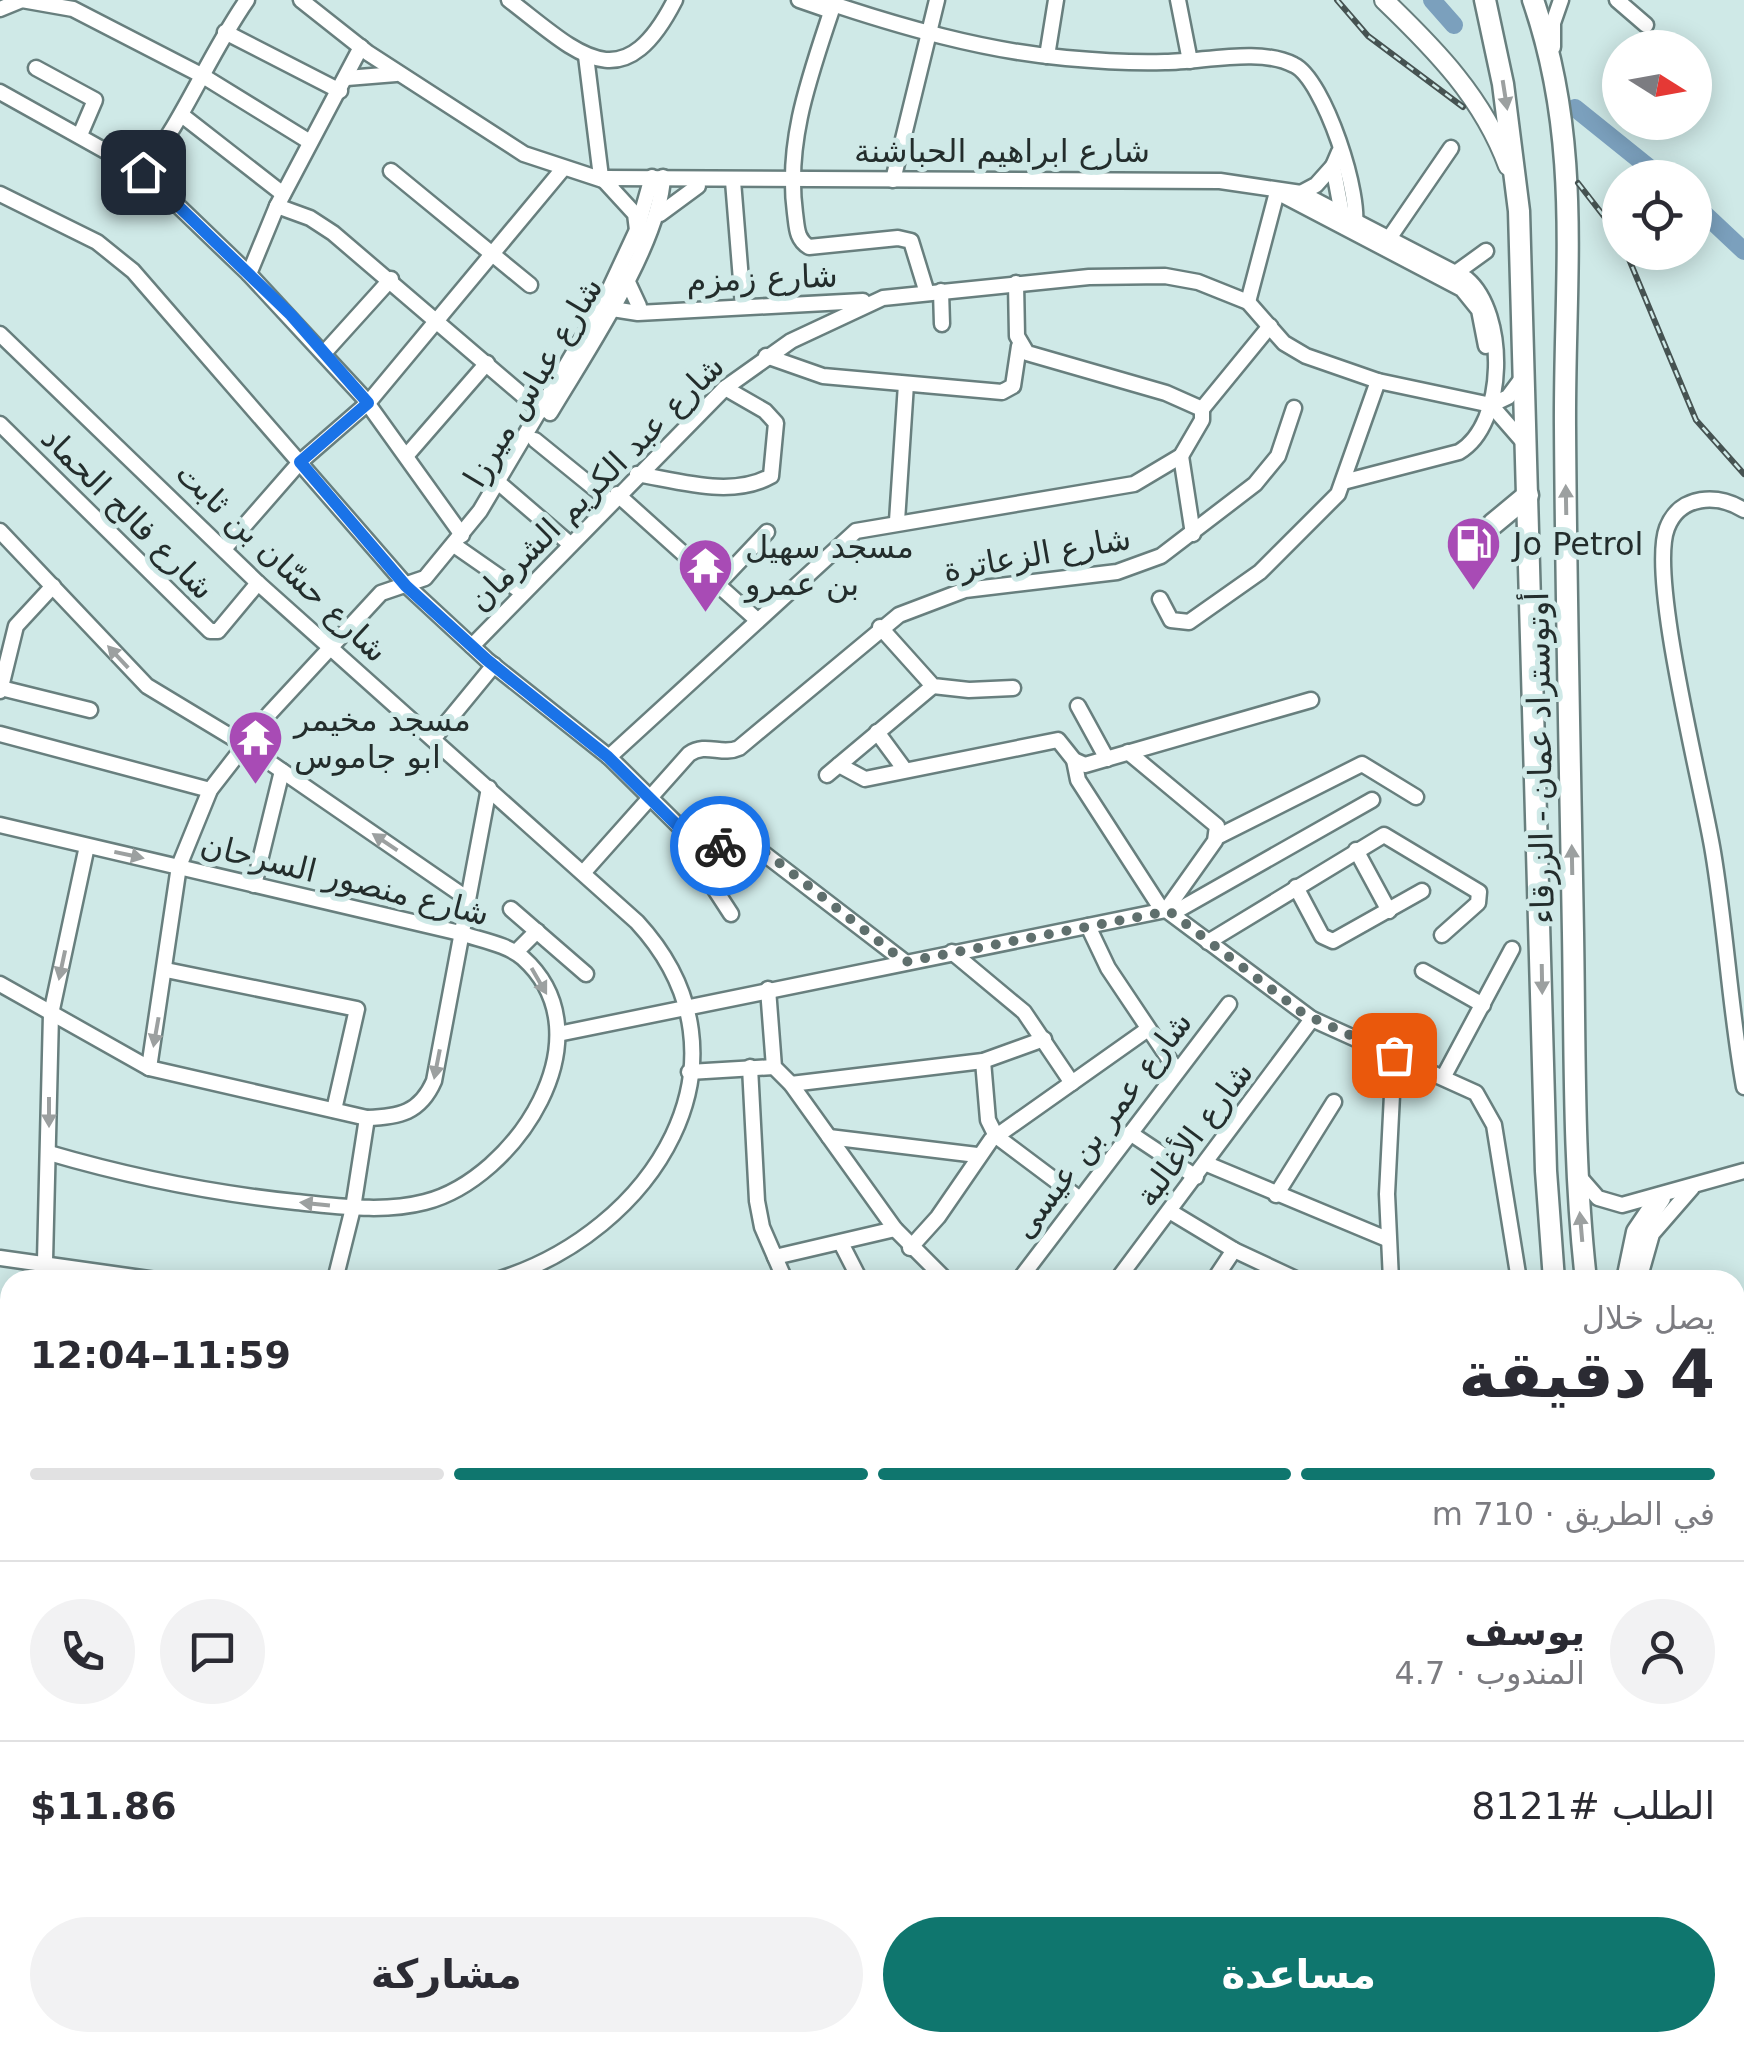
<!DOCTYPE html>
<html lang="ar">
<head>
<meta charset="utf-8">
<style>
	body { margin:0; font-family:"DejaVu Sans","Noto Sans Arabic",sans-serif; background:#f2f2f3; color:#2b2b33; direction:rtl; height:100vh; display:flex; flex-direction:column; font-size:38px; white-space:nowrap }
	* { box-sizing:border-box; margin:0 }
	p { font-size:32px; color:#7c7c81 }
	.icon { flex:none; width:55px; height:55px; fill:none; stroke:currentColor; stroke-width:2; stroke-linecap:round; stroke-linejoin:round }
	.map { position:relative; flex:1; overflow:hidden; direction:ltr }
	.side { position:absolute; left:0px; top:1270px; width:1745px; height:782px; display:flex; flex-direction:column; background:#fff; border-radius:30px 30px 0 0; box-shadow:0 5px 25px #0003; direction:rtl }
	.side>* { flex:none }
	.needle { width:65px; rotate:101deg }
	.controls { position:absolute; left:1602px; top:30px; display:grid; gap:20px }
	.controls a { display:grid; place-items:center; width:110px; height:110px; border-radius:50%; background:#fff; box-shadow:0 5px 25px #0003; font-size:50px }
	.pin { position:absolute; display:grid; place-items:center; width:85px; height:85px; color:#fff; margin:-42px; border-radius:20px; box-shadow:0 5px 15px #0006 }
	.courier { position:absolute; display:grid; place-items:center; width:100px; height:100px; margin:-50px; border:8px solid #1a73e8; border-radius:50%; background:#fff; color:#222; box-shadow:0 2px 12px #0007 }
	.head em { font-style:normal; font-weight:700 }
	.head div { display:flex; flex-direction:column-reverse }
	.head { display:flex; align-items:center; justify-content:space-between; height:170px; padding:0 30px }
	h1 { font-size:65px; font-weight:700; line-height:75px }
	.bar { display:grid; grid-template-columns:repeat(4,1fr); gap:15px 10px; align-content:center; height:120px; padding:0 30px }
	.bar i { height:12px; border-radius:8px; background:#e1e1e2 }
	.bar .current { background:#0f766e }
	.bar p { grid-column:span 4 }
	.line { display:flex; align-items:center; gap:25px; padding:0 30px; border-top:2px solid #e1e1e2 }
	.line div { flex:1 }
	.round { display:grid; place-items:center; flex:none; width:105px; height:105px; border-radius:52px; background:#f2f2f3 }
	.action { display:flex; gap:20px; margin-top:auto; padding:20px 30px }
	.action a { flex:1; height:115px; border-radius:60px; background:#0f766e; color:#fff; font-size:40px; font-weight:700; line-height:115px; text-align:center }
	.action a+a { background:#f2f2f3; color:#2b2b33 }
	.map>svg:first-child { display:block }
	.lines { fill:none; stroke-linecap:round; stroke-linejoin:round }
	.river { stroke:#7ba0bd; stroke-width:18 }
	.minor-casing { stroke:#687f7e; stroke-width:19 }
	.major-casing { stroke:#687f7e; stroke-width:22 }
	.highway-casing { stroke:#687f7e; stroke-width:25 }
	.minor { stroke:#fff; stroke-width:14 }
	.major { stroke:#fff; stroke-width:18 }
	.highway { stroke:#fff; stroke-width:20 }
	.rail-casing { stroke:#465352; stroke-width:6 }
	.rail { stroke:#cfe9e7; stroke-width:2.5; stroke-dasharray:8; stroke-linecap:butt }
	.oneway { fill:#9ca0a0 }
	.done { stroke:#5f6f6d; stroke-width:10; stroke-dasharray:0 18 }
	.route { stroke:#1a73e8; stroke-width:12 }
	.labels { text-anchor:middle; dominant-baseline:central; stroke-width:10; stroke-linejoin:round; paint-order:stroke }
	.street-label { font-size:32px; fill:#232d2c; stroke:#cfe9e7 }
	.poi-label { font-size:32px; fill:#232d2c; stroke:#cfe9e7; text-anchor:start }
</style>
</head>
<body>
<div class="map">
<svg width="1744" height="2052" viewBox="0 0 1744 2052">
	<rect width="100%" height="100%" fill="#cfe9e7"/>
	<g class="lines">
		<g class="river">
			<path d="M 1432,0 L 1454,25"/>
			<path d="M 1575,108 L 1662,178"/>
			<path d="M 1695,205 L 1744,251"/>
		</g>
		<defs>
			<g id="minor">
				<path d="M 301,0 L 368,53 L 524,154 L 612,183"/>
				<path d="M 509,0 C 577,52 622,104 675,0"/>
				<path d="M 799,0 L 828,10"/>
				<path d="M 821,0 C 898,26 984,51 1066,58 C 1098,61 1132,63 1165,62 C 1203,62 1259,47 1294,65 C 1324,79 1363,198 1354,230"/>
				<path d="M 835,0 C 812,71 785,138 795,213 C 797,227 796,239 809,247 L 898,238 L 911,241 L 927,293"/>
				<path d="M 1178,0 L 1190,61"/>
				<path d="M 1617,0 L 1646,25"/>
				<path d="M 0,9 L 22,0 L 73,9 L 203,76 L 310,142"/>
				<path d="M 225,32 L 340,91"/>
				<path d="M 361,47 L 277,206 L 249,274 L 363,397 L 462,535"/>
				<path d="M 1553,47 L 1553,23 L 1561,0"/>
				<path d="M 586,56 L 601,177 L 635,214 L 637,230"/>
				<path d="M 1047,56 L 1056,0"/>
				<path d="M 36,68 L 95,100 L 80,135"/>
				<path d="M 347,78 L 396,74"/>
				<path d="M 0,92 L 143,172 L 249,274"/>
				<path d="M 183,116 L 283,194"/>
				<path d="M 1339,152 L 1333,166 L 1342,214"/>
				<path d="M 391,171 L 530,285"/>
				<path d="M 143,172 C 185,118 208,56 247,0"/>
				<path d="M 605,178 L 1220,181 L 1301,193 L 1467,279 C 1507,313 1507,424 1459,452 L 1347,481"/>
				<path d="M 893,180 L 937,0"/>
				<path d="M 733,181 L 743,305"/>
				<path d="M 1277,192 L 1462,289 L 1479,310 L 1486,346"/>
				<path d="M 1301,193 L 1316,185 L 1333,166"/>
				<path d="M 0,194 L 97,242 L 133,271 L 406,585 L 487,660 L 609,757 L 696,843 L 706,861"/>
				<path d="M 277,206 L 310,218 L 333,233 L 541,411"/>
				<path d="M 660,214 L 698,186"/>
				<path d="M 1390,237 L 1451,148"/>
				<path d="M 1450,277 L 1486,251"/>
				<path d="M 626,278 L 639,306"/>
				<path d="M 1016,283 L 1017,336 L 1027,353 L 1166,393 L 1202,409"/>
				<path d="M 941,291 L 942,324"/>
				<path d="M 1248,302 L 1277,192"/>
				<path d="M 606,308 L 638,313 L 863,301"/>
				<path d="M 0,334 L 258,583 L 637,922 C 765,1061 651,1233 497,1280"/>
				<path d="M 325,352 L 391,279"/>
				<path d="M 766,356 L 823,376 L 1002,392 L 1013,386 L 1019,346"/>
				<path d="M 1491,405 L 1508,397 L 1523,377"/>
				<path d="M 1202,409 L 1270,326"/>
				<path d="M 550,413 C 585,354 660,244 663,177"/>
				<path d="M 0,424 L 210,631 L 218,631 L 258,583"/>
				<path d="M 535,440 L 610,501"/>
				<path d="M 407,455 L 487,363"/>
				<path d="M 1181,456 L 1193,534"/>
				<path d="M 637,474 C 679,481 732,498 771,476 L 776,423 L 765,411 L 725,388"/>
				<path d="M 499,483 L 570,544"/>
				<path d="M 617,494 L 756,619"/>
				<path d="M 1744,510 C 1718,494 1680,494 1667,528 C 1648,578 1703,789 1713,852 C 1726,930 1730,1009 1744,1087"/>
				<path d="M 897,521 L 906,384"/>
				<path d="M 0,531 L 147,686 L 243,744 L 465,897"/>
				<path d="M 454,545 L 523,593"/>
				<path d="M 224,549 L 300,462 L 368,403 L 562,170"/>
				<path d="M 717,585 L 767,532"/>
				<path d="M 1160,599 L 1171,620 L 1189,622 L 1260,572 L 1338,494 L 1378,381"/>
				<path d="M 880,627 L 933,686 L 969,690 L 1013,688"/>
				<path d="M 472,646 L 725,388 L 791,341 L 883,298 L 1089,277 L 1165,276 L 1198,282 L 1248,302 L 1284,343 L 1306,356 L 1378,381 L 1491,405 L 1525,444"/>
				<path d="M 1,688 L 90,710"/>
				<path d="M 0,691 L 16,626 L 53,586"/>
				<path d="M 1078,706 L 1107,759"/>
				<path d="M 877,732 L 905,770"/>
				<path d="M 0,734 L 210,790"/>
				<path d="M 434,738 L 494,665"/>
				<path d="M 1128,752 L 1217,826 L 1215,841 L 1166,910"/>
				<path d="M 609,757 L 856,531 L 1134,484 L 1181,456 L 1202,420 L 1202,409"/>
				<path d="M 1074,760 L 1078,780 L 1162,910"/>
				<path d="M 839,765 L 865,779 L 1058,740 L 1074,760 L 1085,765 L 1311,700"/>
				<path d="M 827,775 L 933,686"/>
				<path d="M 0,825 L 460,933 C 480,940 507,944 523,958 C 610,1036 515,1179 425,1202 C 383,1213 338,1206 296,1202 C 210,1193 131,1177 49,1153"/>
				<path d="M 1217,837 L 1362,764 L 1416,797"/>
				<path d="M 1356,850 L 1389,911"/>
				<path d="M 583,873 L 689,754 C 706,742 722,756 739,748 L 899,615 L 965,590 L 1117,572 L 1161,556 L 1255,484 L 1278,456 L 1294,408"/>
				<path d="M 254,885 L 282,771"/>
				<path d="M 1296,887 L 1322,936 L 1333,941 L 1422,891"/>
				<path d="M 511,909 L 586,974"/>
				<path d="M 1173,913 L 1372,800"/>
				<path d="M 731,914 L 703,871 C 707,854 723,836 741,836 L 905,962"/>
				<path d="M 1088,926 L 1108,968 L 1177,1071"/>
				<path d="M 1208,942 L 1384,835 L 1479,892 L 1478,903 L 1442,935"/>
				<path d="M 516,952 L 537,931"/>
				<path d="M 952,952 L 1024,1012 L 1072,1083"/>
				<path d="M 166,970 L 357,1009 L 334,1110"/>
				<path d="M 1423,971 L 1483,1005"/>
				<path d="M 0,984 L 149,1068 L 367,1118 C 399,1117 420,1113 434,1081 L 489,788"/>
				<path d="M 768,989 L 774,1067 L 791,1084 L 895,1229 L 946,1280"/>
				<path d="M 558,1034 L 1166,910 L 1312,1019 L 1476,1093 L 1494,1125 L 1519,1280"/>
				<path d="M 983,1061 L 988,1120 L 996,1136 L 1080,1199"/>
				<path d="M 750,1067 L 757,1201 L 762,1227 L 785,1280"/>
				<path d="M 149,1068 L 179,866 L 210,790 L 269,714 L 381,593 L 425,578 L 480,511 L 602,305 L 637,230 L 652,177"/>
				<path d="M 689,1072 L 774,1067"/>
				<path d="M 1444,1076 L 1512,949"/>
				<path d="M 791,1084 L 983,1061 L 1044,1039"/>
				<path d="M 1130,1133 L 1196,1177"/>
				<path d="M 829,1137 L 977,1155"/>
				<path d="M 1207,1164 L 1387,1239"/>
				<path d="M 1577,1174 L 1598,1198 L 1622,1205 L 1744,1171"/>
				<path d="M 1276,1195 L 1334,1102"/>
				<path d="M 1171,1212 L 1234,1250 L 1298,1280"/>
				<path d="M 841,1243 L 860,1280"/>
				<path d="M 910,1248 L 938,1217 L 991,1140 L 1148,1029"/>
				<path d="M 775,1257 L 895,1229"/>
				<path d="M 0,1258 L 156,1280"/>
				<path d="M 50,1280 L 45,1261 L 51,1014 L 87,846"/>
				<path d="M 335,1280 L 353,1208 L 367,1118"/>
				<path d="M 1019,1280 L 1229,1004"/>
				<path d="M 1117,1280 L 1312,1019"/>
				<path d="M 1214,1280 L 1234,1250"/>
				<path d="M 1391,1280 L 1387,1194 L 1394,1055"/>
				<path d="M 1639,1280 L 1652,1234 L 1692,1188"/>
				<path d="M 0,1378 L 10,1383"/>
				<path d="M 0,1398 L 10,1416"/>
				<path d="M 1735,1444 L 1744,1449"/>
				<path d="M 1735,1636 L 1744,1642"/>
				<path d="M 0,1647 L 10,1640"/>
				<path d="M 0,1762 L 10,1755"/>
				<path d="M 0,1821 L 10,1839"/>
				<path d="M 0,1901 L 10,1895"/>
				<path d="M 1735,1993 L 1744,2003"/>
				<path d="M 0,2013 L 9,2033"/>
				<path d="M 45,2042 L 50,2052"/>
				<path d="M 405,2042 L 412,2052"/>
				<path d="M 510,2042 L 517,2052"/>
				<path d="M 674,2042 L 680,2052"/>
				<path d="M 916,2042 L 919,2052"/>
				<path d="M 989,2042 L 997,2052"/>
				<path d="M 761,2052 L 779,2042"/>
				<path d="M 955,2052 L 967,2042"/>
				<path d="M 1371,2052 L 1375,2042"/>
			</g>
			<g id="major">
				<path d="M 1384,0 C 1436,50 1483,98 1508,166"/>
				<path d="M 0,1558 L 10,1575"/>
				<path d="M 0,1588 L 10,1606"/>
				<path d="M 256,2042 L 261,2052"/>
				<path d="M 274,2042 L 279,2052"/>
			</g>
			<g id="highway">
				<path d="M 1485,0 L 1503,84 L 1519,211 L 1546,1171 L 1554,1280"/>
				<path d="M 1533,0 C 1583,144 1564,278 1565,426 C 1566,595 1570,764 1573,933 C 1575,1048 1573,1165 1586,1280"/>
				<path d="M 1493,524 L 1528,495"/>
				<path d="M 1627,1280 L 1637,1232 L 1660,1198"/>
				<path d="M 1735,1652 L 1744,1663"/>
				<path d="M 1735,1703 L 1744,1715"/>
				<path d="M 1735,1752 L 1744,1754"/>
			</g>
		</defs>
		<use href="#minor" class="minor-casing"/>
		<use href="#major" class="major-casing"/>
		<use href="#highway" class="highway-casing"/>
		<use href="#minor" class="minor"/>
		<use href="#major" class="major"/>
		<use href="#highway" class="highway"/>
		<defs>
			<g id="rail">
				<path d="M 1337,0 L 1368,36 L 1463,107"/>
				<path d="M 1578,183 L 1620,237"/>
				<path d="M 1626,252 L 1696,420 L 1744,474"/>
			</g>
		</defs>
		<use href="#rail" class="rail-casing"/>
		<use href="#rail" class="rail"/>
	</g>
	<defs><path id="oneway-solid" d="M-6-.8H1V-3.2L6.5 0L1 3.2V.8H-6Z" transform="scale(2.5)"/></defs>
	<g class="oneway">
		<use href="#oneway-solid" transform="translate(1505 95) rotate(81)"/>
		<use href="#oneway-solid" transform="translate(1566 500) rotate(-91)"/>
		<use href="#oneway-solid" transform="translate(118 657) rotate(-133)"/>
		<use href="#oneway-solid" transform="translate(385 842) rotate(-146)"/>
		<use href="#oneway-solid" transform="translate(129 855) rotate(12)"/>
		<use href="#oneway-solid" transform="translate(1572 860) rotate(-91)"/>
		<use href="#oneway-solid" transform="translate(62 965) rotate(102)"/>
		<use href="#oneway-solid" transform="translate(1542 979) rotate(89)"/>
		<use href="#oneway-solid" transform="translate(539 981) rotate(60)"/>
		<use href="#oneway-solid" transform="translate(156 1032) rotate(100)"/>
		<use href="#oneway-solid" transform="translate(437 1064) rotate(101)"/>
		<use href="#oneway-solid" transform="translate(49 1112) rotate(90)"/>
		<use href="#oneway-solid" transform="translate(315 1204) rotate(-174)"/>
		<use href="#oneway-solid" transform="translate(1581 1227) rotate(-95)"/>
	</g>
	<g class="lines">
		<path class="done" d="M 720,846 L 736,835 L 750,840 L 905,962 L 1169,911 L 1304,1014 L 1394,1055"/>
		<path class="route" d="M 143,172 L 291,315 L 368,403 L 300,462 L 406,586 L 487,660 L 608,757 L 696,844 L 720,846"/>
	</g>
	<defs>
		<symbol id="fuel-pin" viewBox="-11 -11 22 30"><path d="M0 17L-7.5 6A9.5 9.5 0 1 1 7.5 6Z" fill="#a84bb5" stroke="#cfe9e7"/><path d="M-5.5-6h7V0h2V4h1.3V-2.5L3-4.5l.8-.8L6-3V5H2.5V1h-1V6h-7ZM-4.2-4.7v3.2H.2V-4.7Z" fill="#fff"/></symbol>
		<symbol id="temple-pin" viewBox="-11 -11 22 30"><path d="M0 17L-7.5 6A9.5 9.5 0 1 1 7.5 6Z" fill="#a84bb5" stroke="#cfe9e7"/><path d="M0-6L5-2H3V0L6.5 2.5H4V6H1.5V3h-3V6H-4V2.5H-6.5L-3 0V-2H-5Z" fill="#fff"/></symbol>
	</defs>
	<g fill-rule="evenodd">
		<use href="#fuel-pin" x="1442" y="512" width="63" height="86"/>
		<use href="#temple-pin" x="674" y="534" width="63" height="86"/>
		<use href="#temple-pin" x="224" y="706" width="63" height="86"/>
	</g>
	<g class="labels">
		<g class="street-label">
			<text x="1002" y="151">شارع ابراهيم الحباشنة</text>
			<text transform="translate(762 278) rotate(-2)">شارع زمزم</text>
			<text transform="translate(533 382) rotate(-59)">شارع عباس ميرزا</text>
			<text transform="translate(596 483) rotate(-45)">شارع عبد الكريم الشرمان</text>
			<text transform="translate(128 513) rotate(45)">شارع فالح الحماد</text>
			<text transform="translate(1037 554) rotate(-10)">شارع الزعاترة</text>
			<text transform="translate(282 562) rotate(43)">شارع حسّان بن ثابت</text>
			<text transform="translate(1540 758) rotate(-91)">أوتوستراد عمان - الزرقاء</text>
			<text transform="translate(345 879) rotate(14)">شارع منصور السرحان</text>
			<text transform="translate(1102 1125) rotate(-53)">شارع عمر بن عيسى</text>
			<text transform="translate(1194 1134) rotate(-53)">شارع الأغالبة</text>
		</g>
		<g class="poi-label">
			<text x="1513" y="544">Jo Petrol</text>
			<text x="745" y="547">مسجد سهيل<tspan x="745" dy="37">بن عمرو</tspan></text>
			<text x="294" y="720">مسجد مخيمر<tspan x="294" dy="37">ابو جاموس</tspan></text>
		</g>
	</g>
</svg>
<div class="controls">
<a><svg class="needle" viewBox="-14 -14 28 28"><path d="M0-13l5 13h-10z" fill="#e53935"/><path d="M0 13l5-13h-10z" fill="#7c7c81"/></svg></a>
<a><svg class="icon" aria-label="locate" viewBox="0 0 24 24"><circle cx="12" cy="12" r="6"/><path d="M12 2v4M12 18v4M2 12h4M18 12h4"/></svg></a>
</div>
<div class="pin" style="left:1394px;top:1055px;background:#ea580c"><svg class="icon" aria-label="bag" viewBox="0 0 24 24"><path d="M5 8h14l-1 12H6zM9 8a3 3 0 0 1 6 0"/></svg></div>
<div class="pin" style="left:143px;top:172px;background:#1f2937"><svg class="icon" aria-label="home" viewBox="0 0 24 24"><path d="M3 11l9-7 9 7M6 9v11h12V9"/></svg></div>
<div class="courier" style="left:720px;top:846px"><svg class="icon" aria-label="bike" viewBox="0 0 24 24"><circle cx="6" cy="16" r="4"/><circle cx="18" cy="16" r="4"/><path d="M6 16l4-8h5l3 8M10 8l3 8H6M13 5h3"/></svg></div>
<section class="side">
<div class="head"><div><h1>4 دقيقة</h1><p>يصل خلال</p></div><em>11:59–12:04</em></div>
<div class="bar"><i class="current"></i><i class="current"></i><i class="current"></i><i></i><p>في الطريق · 710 m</p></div>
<div class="line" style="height:180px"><a class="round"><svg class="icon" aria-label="person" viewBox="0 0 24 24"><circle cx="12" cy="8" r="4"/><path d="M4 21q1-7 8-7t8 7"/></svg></a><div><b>يوسف</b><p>المندوب · 4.7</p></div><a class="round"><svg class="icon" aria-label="chat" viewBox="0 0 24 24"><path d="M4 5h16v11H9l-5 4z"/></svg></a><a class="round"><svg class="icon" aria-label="phone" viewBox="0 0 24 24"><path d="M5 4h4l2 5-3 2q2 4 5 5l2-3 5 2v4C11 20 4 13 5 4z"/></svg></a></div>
<div class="line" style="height:130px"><div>الطلب #8121</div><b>$11.86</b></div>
<div class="action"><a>مساعدة</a><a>مشاركة</a></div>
</section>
</div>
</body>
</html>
